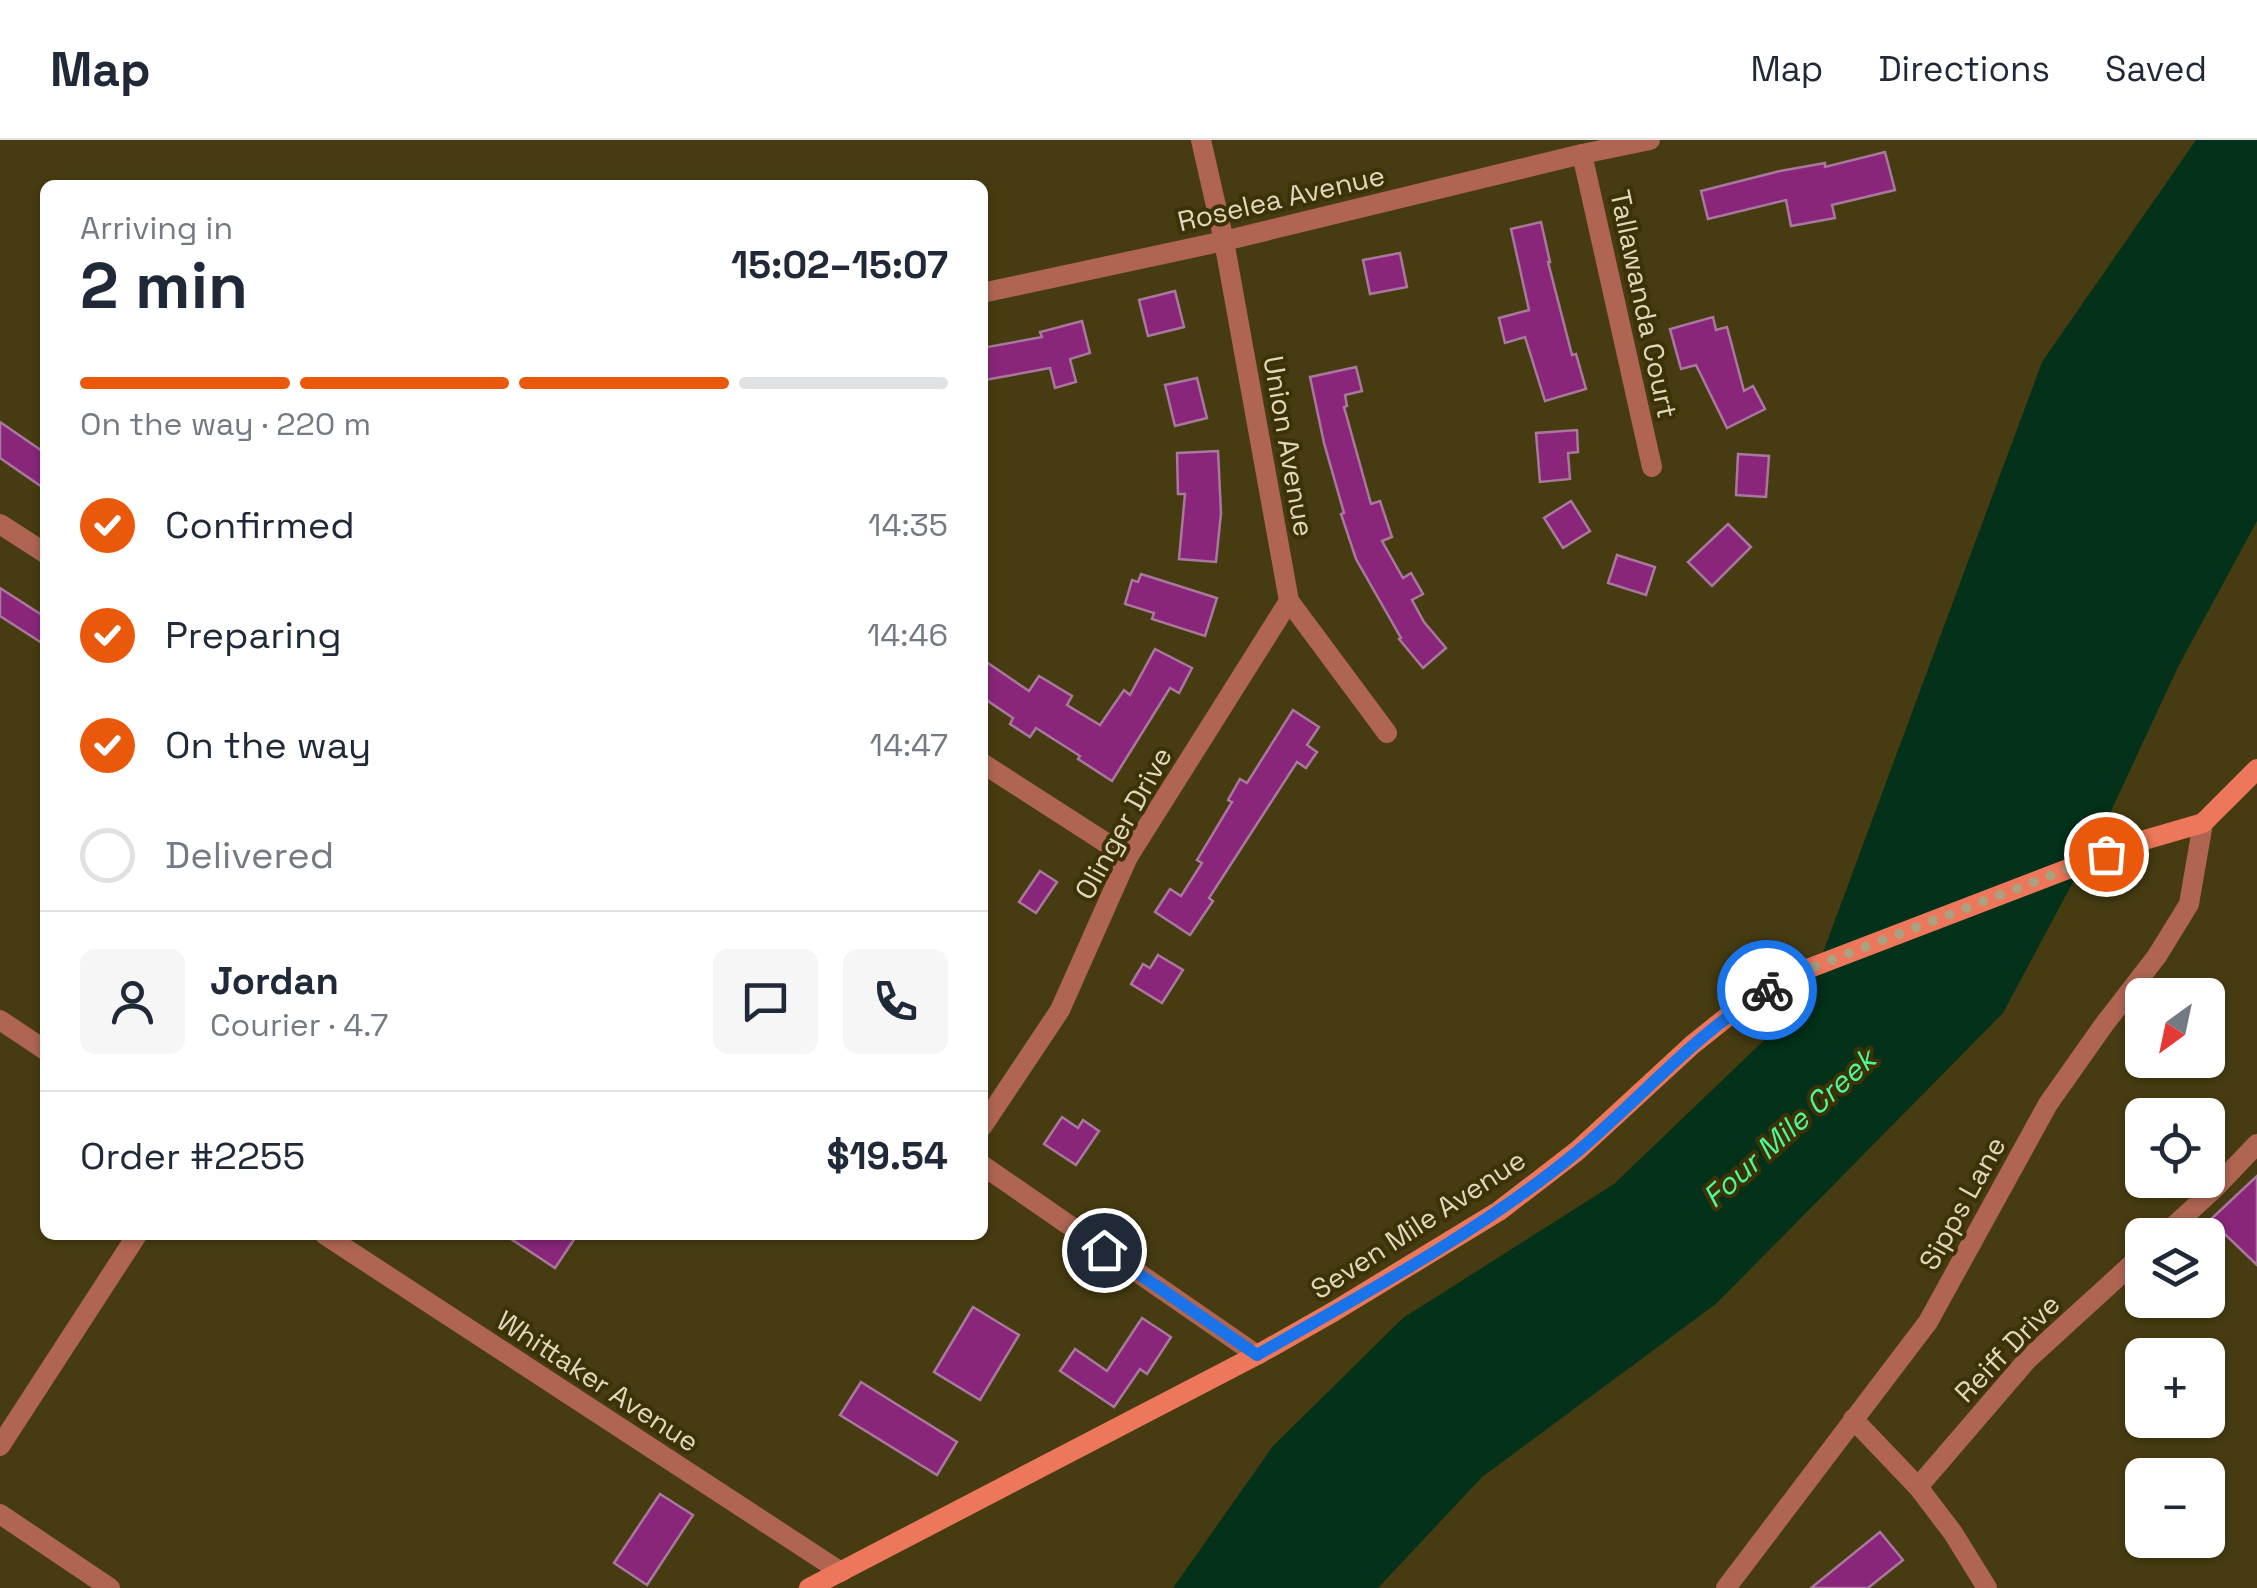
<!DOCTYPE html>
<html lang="en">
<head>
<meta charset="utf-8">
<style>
	body { margin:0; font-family:"Space Grotesk",sans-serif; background:#f6f6f7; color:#1f2937; height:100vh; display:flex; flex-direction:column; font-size:38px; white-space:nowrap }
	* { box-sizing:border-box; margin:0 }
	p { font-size:32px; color:#747a83 }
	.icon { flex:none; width:55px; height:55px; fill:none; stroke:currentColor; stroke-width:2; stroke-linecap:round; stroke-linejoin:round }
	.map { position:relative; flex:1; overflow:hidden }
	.details { position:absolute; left:40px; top:40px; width:948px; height:1060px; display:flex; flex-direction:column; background:#fff; border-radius:15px; box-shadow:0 2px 8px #0004 }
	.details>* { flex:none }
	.needle { width:65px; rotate:213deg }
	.buttons { position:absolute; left:2125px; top:838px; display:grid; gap:20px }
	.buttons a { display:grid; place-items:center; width:100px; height:100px; border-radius:15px; background:#fff; box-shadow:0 2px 8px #0004; font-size:50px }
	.pin { position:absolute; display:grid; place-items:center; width:85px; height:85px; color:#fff; margin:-42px; border:5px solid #fff; border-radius:50%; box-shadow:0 2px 10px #0007 }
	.courier { position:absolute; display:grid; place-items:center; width:100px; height:100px; margin:-50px; border:8px solid #1a73e8; border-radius:50%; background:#fff; color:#222; box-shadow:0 2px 12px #0007 }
	.overview em { font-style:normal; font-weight:700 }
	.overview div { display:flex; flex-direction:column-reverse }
	.overview { display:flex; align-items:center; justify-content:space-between; height:170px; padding:0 40px }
	h1 { font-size:65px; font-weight:700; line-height:75px }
	.bar { display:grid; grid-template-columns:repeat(4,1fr); gap:15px 10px; align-content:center; height:120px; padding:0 40px }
	.bar i { height:12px; border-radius:8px; background:#e0e1e3 }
	.bar .active { background:#ea580c }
	.bar p { grid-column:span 4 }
	.line { display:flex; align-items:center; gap:25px; padding:0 40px; border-top:2px solid #e0e1e3 }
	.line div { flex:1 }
	.round { display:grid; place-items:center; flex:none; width:105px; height:105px; border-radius:15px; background:#f6f6f7 }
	ol { padding:0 40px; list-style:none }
	li { display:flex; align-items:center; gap:30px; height:110px }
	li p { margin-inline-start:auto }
	li .icon { padding:10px; border-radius:50%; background:#ea580c; color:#fff; stroke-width:4 }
	li:last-child { color:#747a83 }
	li i { width:55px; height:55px; border:5px solid #e0e1e3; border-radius:50% }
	header { display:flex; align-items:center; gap:60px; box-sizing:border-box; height:140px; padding:0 50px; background:#fff; border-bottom:2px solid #e0e1e3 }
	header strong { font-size:48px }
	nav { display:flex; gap:55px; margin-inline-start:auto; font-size:35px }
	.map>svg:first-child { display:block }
	.water { fill:#033119 }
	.building { fill:#89267a; stroke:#a8789d; stroke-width:2.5 }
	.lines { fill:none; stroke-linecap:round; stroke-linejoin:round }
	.street { stroke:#af6552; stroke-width:20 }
	.secondary { stroke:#ed775a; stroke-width:20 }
	.done { stroke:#aaa180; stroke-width:10; stroke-dasharray:0 18 }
	.route { stroke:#1a73e8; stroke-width:12 }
	.labels { text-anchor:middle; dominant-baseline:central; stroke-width:8; stroke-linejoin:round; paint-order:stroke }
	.street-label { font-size:28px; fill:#dfd8bc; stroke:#3d3205 }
	.water-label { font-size:30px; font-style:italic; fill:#4afa9c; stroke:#3d3205 }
</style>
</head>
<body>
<header>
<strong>Map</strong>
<nav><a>Map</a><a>Directions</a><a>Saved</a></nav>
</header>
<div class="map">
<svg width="2257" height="1448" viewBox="0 0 2257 1448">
	<rect width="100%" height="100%" fill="#473c11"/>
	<path class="water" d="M 2196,0 L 2257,0 L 2257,381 L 2178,527 L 2112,669 L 2003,873 L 1717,1163 L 1482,1337 L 1378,1448 L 1173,1448 L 1273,1306 L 1403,1178 L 1614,1044 L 1805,861 L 2042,222 Z"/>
	<g class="building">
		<path d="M 1885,12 L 1895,50 L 1832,65 L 1835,78 L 1791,86 L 1786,60 L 1708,79 L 1701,51 L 1780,31 L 1825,23 L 1825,27 Z"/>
		<path d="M 1541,82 L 1550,122 L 1548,122 L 1572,215 L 1576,214 L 1586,249 L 1545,261 L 1525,197 L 1505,203 L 1499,178 L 1529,170 L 1511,89 Z"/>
		<path d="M 1400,113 L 1407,147 L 1370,154 L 1363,120 Z"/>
		<path d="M 1175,151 L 1184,187 L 1148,196 L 1139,160 Z"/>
		<path d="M 1713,177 L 1716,190 L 1727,187 L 1744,251 L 1753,246 L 1765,269 L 1727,288 L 1696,225 L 1681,229 L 1670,189 Z"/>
		<path d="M 1082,181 L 1090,213 L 1070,219 L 1076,242 L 1055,248 L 1050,228 L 985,240 L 982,208 L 1042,197 L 1040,192 Z"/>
		<path d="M 1356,227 L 1362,251 L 1345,255 L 1347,266 L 1344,267 L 1371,364 L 1380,361 L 1392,397 L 1382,401 L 1403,438 L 1411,433 L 1423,454 L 1412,460 L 1424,482 L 1446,508 L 1423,528 L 1399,499 L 1401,498 L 1356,419 L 1341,374 L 1344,373 L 1324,303 L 1310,237 Z"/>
		<path d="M 1197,238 L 1207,278 L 1175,286 L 1165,245 Z"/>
		<path d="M 0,282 L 45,313 L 45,349 L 0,318 Z"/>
		<path d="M 1577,290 L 1578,312 L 1568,313 L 1570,339 L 1540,342 L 1536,293 Z"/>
		<path d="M 1218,311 L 1221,373 L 1216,422 L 1179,419 L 1185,354 L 1178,354 L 1177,313 Z"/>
		<path d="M 1738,314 L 1769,316 L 1766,357 L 1736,355 Z"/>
		<path d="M 1571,361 L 1590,391 L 1563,408 L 1544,378 Z"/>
		<path d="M 1728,384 L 1751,407 L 1712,446 L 1688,422 Z"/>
		<path d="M 1617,415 L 1655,427 L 1646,455 L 1608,443 Z"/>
		<path d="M 1141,434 L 1217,458 L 1205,496 L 1152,479 L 1154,473 L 1125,464 L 1132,440 L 1138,442 Z"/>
		<path d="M 0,448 L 45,477 L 45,505 L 0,476 Z"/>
		<path d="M 1155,509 L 1192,528 L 1179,553 L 1170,548 L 1112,641 L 1078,619 L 1080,616 L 1036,588 L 1030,597 L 1010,584 L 1013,578 L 982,557 L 982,519 L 1029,551 L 1039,536 L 1072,556 L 1067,565 L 1100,585 L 1124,550 L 1130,555 Z"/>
		<path d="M 1293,570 L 1319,587 L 1307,605 L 1317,612 L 1306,628 L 1297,622 L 1209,758 L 1213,761 L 1190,795 L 1155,772 L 1170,749 L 1181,756 L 1202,723 L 1197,720 L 1232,662 L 1228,660 L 1240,639 L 1247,643 Z"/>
		<path d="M 1040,731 L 1057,742 L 1036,773 L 1019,762 Z"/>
		<path d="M 1158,815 L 1183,830 L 1162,863 L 1131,844 L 1143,824 L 1150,828 Z"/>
		<path d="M 1062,977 L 1078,988 L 1083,980 L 1099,991 L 1076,1025 L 1044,1004 Z"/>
		<path d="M 2257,1036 L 2257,1125 L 2210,1080 Z"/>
		<path d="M 505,1095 L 577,1095 L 555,1128 Z"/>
		<path d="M 973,1167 L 1019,1195 L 980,1260 L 934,1232 Z"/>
		<path d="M 1142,1178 L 1171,1197 L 1147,1234 L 1140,1229 L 1114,1267 L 1060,1231 L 1075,1209 L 1107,1231 Z"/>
		<path d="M 861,1242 L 957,1302 L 937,1335 L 840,1275 Z"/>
		<path d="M 660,1354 L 693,1375 L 647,1445 L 614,1423 Z"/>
		<path d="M 1880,1392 L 1903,1420 L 1868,1448 L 1811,1448 Z"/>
	</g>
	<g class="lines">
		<g class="street">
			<path d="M 1201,0 L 1224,101 L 1289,461 L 1387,593"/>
			<path d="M 1582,14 L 1652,327"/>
			<path d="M 982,153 L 1224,101 L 1582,14 L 1650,0"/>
			<path d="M 0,384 L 45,413"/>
			<path d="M 982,623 L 1128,717"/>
			<path d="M 0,880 L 45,910"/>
			<path d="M 982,987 L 1060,870 L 1128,717 L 1289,461"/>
			<path d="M 982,1025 L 1257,1215"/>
			<path d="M 325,1095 L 841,1432"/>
			<path d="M 2164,1095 L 2214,1049 L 2257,1004"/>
			<path d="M 1853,1279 L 1918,1347 L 1953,1393 L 1987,1448"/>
			<path d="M 0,1306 L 137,1095"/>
			<path d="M 1918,1347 L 2028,1219 L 2142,1115"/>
			<path d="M 0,1374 L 110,1448"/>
			<path d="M 1726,1448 L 1928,1182 L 2048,964 L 2103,886 L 2157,816 L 2189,764 L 2203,683"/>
		</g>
		<path class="secondary" d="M 809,1448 L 1257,1215 L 1333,1172 L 1499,1071 L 1577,1011 L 1692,905 L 1742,865 L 1789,836 L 2141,701 L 2203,683 L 2257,629"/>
	</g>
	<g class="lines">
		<path class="done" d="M 1767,850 L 1790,836 L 2106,714"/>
		<path class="route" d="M 1104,1110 L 1257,1215 C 1365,1153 1481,1091 1577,1012 C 1641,958 1695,894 1767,850"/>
	</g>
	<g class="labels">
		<g class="street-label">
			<text transform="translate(1281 58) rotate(-13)">Roselea Avenue</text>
			<text transform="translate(1644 164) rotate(78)">Tallawanda Court</text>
			<text transform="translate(1289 306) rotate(80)">Union Avenue</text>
			<text transform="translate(1123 683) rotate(-61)">Olinger Drive</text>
			<text transform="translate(1962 1063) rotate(-61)">Sipps Lane</text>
			<text transform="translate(1418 1084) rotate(-33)">Seven Mile Avenue</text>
			<text transform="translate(2007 1208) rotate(-46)">Reiff Drive</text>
			<text transform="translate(598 1241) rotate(33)">Whittaker Avenue</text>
		</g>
		<g class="water-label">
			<text transform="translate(1789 988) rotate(-42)">Four Mile Creek</text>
		</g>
	</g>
</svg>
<div class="buttons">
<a><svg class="needle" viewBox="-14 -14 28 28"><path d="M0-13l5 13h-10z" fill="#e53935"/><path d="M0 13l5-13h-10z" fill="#747a83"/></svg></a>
<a><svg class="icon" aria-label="locate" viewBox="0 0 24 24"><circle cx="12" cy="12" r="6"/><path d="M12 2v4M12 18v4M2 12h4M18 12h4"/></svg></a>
<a><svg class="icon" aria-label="layers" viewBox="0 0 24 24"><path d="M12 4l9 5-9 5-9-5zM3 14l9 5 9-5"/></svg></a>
<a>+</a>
<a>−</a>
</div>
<div class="pin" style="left:2106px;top:714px;background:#ea580c"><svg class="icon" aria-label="bag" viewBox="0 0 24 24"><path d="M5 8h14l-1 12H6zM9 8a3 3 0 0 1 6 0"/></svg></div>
<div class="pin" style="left:1104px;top:1110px;background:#1f2937"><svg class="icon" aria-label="home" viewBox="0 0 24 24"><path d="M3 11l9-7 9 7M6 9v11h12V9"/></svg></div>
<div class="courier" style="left:1767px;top:850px"><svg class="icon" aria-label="bike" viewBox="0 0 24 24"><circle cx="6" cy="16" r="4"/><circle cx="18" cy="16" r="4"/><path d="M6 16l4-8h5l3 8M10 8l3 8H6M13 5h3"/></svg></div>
<section class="details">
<div class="overview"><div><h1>2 min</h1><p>Arriving in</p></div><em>15:02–15:07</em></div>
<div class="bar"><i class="active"></i><i class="active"></i><i class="active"></i><i></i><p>On the way · 220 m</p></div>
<ol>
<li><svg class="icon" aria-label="check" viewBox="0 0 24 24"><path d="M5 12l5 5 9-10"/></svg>Confirmed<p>14:35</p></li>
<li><svg class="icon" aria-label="check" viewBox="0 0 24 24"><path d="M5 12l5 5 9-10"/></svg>Preparing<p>14:46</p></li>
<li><svg class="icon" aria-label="check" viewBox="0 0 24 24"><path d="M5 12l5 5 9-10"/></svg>On the way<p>14:47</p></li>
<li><i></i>Delivered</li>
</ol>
<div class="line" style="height:180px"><a class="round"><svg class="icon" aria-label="person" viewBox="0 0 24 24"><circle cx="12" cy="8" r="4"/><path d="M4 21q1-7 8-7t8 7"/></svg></a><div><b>Jordan</b><p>Courier · 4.7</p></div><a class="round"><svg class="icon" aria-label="chat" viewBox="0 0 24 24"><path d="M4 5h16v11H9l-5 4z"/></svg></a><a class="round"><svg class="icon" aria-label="phone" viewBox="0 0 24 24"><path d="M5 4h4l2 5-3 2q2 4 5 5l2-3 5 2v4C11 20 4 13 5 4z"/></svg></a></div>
<div class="line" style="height:130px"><div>Order #2255</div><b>$19.54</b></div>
</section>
</div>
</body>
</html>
